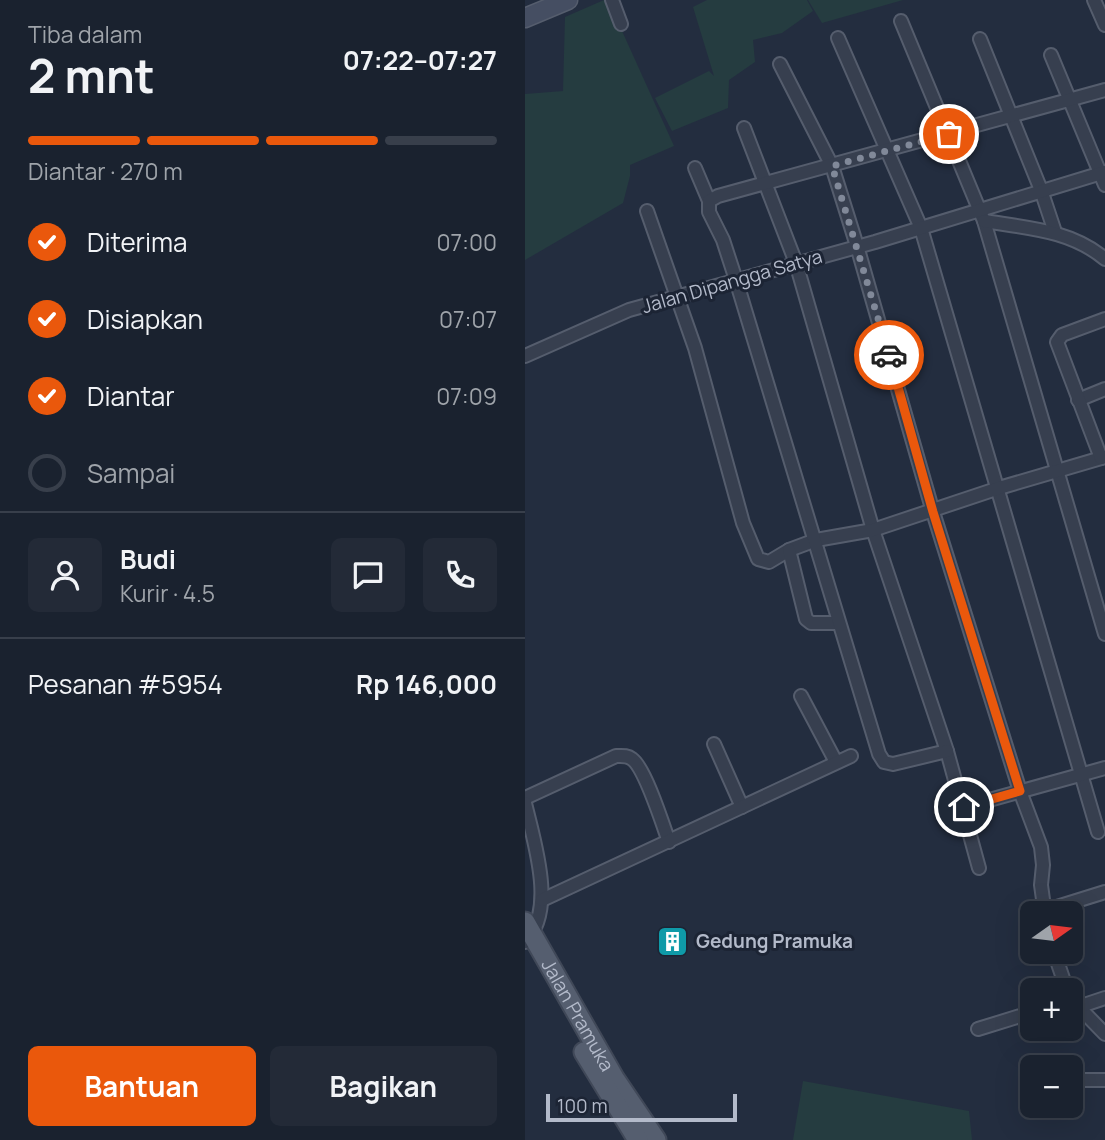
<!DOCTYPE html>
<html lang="id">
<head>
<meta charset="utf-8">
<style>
	body { margin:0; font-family:Manrope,sans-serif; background:#232a37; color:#f1f3f6; height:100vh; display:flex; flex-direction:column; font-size:26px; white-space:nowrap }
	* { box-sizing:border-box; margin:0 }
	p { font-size:23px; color:#9fa4aa }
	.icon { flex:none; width:38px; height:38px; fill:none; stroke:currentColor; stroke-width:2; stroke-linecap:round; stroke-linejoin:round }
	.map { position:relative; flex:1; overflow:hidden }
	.side { display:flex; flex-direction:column; background:#1a222f; width:525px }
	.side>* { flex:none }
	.needle { width:46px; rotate:76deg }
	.tools { position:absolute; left:495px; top:901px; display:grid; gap:14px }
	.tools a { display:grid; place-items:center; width:63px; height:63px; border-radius:10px; background:#1a222f; box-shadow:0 7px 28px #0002,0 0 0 2px #383f4b; font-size:35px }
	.scale { position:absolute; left:21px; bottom:18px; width:191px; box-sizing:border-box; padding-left:7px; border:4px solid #b3baca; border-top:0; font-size:19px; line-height:24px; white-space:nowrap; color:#b3baca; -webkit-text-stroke:5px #1c2434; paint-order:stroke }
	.pin { position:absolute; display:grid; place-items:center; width:60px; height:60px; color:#fff; margin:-30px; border:4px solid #fff; border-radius:50%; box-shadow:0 2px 7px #0007 }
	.courier { position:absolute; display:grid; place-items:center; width:70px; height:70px; margin:-35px; border:5px solid #ea580c; border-radius:50%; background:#fff; color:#222; box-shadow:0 2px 9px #0007 }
	.summary em { font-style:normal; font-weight:700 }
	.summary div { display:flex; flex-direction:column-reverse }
	.summary { display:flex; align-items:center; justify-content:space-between; height:119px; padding:0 28px }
	h1 { font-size:46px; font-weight:700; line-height:52px }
	.bar { display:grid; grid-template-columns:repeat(4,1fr); gap:10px 7px; align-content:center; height:84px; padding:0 28px }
	.bar i { height:9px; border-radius:5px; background:#383f4b }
	.bar .on { background:#ea580c }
	.bar p { grid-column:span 4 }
	.line { display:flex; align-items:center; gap:18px; padding:0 28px; border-top:2px solid #383f4b }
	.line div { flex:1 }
	.round { display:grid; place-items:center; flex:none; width:74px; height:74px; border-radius:10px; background:#232a37 }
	ol { padding:0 28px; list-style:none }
	li { display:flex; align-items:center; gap:21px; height:77px }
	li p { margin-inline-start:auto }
	li .icon { padding:7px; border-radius:50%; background:#ea580c; color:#fff; stroke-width:4 }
	li:last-child { color:#9fa4aa }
	li i { width:38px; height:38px; border:4px solid #383f4b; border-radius:50% }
	.cta { display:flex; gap:14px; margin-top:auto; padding:14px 28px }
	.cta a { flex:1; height:80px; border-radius:10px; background:#ea580c; color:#fff; font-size:28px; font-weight:700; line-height:80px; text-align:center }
	.cta a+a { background:#232a37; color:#f1f3f6 }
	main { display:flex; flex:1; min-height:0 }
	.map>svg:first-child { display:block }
	.green { fill:#253c40 }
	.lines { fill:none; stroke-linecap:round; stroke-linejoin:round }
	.street-casing { stroke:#555d6d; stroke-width:16 }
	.secondary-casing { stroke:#555d6d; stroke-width:21 }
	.primary-casing { stroke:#404858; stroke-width:23 }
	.street { stroke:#373f4f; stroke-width:12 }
	.secondary { stroke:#454e62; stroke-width:18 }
	.primary { stroke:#555e6f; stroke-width:19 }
	.done { stroke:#818999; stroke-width:7; stroke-dasharray:0 12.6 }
	.route { stroke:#ea580c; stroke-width:9 }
	.labels { text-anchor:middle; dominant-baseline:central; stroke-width:6; stroke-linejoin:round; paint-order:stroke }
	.street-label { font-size:19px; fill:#b3baca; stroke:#1c2434 }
	.poi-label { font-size:19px; font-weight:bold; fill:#b3baca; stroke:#1c2434; text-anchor:start }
</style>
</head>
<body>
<main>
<section class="side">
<div class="summary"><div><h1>2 mnt</h1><p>Tiba dalam</p></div><em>07:22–07:27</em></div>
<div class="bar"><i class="on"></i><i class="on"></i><i class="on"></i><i></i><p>Diantar · 270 m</p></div>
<ol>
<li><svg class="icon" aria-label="check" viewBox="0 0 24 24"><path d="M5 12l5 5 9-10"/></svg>Diterima<p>07:00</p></li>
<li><svg class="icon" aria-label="check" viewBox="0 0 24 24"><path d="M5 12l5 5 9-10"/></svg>Disiapkan<p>07:07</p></li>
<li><svg class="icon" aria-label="check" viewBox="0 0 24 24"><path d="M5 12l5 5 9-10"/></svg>Diantar<p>07:09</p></li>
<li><i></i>Sampai</li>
</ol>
<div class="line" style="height:126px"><a class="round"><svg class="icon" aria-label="person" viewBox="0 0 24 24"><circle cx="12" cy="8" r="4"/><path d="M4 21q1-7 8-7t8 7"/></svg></a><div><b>Budi</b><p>Kurir · 4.5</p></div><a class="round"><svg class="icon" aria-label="chat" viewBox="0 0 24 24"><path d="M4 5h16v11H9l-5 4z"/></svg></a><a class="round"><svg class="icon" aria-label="phone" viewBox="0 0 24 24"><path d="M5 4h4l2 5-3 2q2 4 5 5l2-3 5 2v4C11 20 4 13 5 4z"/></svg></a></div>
<div class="line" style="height:91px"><div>Pesanan #5954</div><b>Rp 146,000</b></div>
<div class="cta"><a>Bantuan</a><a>Bagikan</a></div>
</section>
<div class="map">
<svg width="580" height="1140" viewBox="0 0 580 1140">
	<rect width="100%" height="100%" fill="#232d3f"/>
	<g class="green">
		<path d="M 79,0 L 83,0 L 149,146 L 105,165 L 105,176 L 98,203 L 0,260 L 0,94 L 38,91 L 40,17 Z"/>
		<path d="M 182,0 L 282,0 L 288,11 L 257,33 L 228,40 L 230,62 L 204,80 L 203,108 L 147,131 L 130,98 L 184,71 L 189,76 L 168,7 Z"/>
		<path d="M 283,0 L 378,0 L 297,23 Z"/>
		<path d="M 278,1081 L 444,1111 L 447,1140 L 268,1140 Z"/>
	</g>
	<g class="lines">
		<defs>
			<g id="street">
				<path d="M 87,0 L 96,24"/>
				<path d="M 569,0 L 580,25"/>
				<path d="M 376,21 L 459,221 L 580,634"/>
				<path d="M 313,38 L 396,228 L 573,832"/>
				<path d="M 455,39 L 516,190 L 530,232"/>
				<path d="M 526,55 L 580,185"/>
				<path d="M 255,64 L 307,166 L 332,246 L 408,512 L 495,791 L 516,847 L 518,865 L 516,885 L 520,914"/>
				<path d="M 219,128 L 271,263 L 348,530 L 422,751 L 454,868"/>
				<path d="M 170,168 L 184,201"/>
				<path d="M 122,211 L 170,348 L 218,523 L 233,559 L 244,562 L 264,550 L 291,540 L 348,530 L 474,488 L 580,457"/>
				<path d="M 459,221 C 502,228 546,230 580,259"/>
				<path d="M 0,356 L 104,310 L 350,242 L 580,172"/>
				<path d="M 553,400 L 580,389"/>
				<path d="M 576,458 L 532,342 L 537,335 L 580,319"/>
				<path d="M 264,550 L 281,619 L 286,623 L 313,623"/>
				<path d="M 276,696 L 311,762"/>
				<path d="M 189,744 L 217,807"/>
				<path d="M 422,751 L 368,764 L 359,762 L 354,754 L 211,280 L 198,240 L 184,212 L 184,201 L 193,196 L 580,90"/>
				<path d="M 0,798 L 91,756 C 97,756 102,755 107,759 C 120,768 138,825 144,842"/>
				<path d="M 0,803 C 9,842 32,910 0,942"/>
				<path d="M 439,807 L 580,768"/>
				<path d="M 17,900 L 326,756"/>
				<path d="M 519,911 L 580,892"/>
				<path d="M 529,952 L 542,990"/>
				<path d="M 546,999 L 580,1034"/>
				<path d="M 553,1007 L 580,998"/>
				<path d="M 453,1029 L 508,1012"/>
				<path d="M 546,1080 L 580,1080"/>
			</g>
			<path id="secondary" d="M 0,18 L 43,0"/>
			<g id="primary">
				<path id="s1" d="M 0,922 L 89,1078 L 131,1140"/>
				<path d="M 59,1052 L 113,1140"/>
			</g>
		</defs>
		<use href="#street" class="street-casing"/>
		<use href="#secondary" class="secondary-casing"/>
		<use href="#primary" class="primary-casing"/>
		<use href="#street" class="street"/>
		<use href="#secondary" class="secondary"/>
		<use href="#primary" class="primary"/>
	</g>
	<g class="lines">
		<path class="done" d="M 364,355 L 307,166 L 424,134"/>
		<path class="route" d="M 364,355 L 408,512 L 495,791 L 439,807"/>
	</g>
	<defs>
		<symbol id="building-square" viewBox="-11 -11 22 22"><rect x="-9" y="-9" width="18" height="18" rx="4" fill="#0f9aa8" stroke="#1c2434"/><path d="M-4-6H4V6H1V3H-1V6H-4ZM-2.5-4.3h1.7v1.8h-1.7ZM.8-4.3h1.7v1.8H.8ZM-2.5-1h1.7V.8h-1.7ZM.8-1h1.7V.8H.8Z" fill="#fff"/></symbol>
	</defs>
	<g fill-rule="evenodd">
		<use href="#building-square" x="130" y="924" width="35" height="35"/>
	</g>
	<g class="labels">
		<g class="street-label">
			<text transform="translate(207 281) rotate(-16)">Jalan Dipangga Satya</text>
			<text stroke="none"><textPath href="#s1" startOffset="107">Jalan Pramuka</textPath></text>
		</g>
		<g class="poi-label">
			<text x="171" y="941">Gedung Pramuka</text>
		</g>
	</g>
</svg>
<div class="tools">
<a><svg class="needle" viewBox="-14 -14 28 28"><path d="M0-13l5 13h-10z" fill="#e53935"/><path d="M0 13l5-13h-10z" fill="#9fa4aa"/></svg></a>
<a>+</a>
<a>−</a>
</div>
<div class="scale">100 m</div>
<div class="pin" style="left:424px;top:134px;background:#ea580c"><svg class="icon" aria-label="bag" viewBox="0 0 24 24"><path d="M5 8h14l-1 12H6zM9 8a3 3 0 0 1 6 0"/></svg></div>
<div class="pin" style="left:439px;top:807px;background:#1f2937"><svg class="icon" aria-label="home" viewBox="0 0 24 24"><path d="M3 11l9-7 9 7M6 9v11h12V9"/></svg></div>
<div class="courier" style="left:364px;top:355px"><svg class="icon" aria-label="car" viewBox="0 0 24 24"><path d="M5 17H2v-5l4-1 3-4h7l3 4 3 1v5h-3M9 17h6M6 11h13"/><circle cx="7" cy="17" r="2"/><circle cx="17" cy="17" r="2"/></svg></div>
</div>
</main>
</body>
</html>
